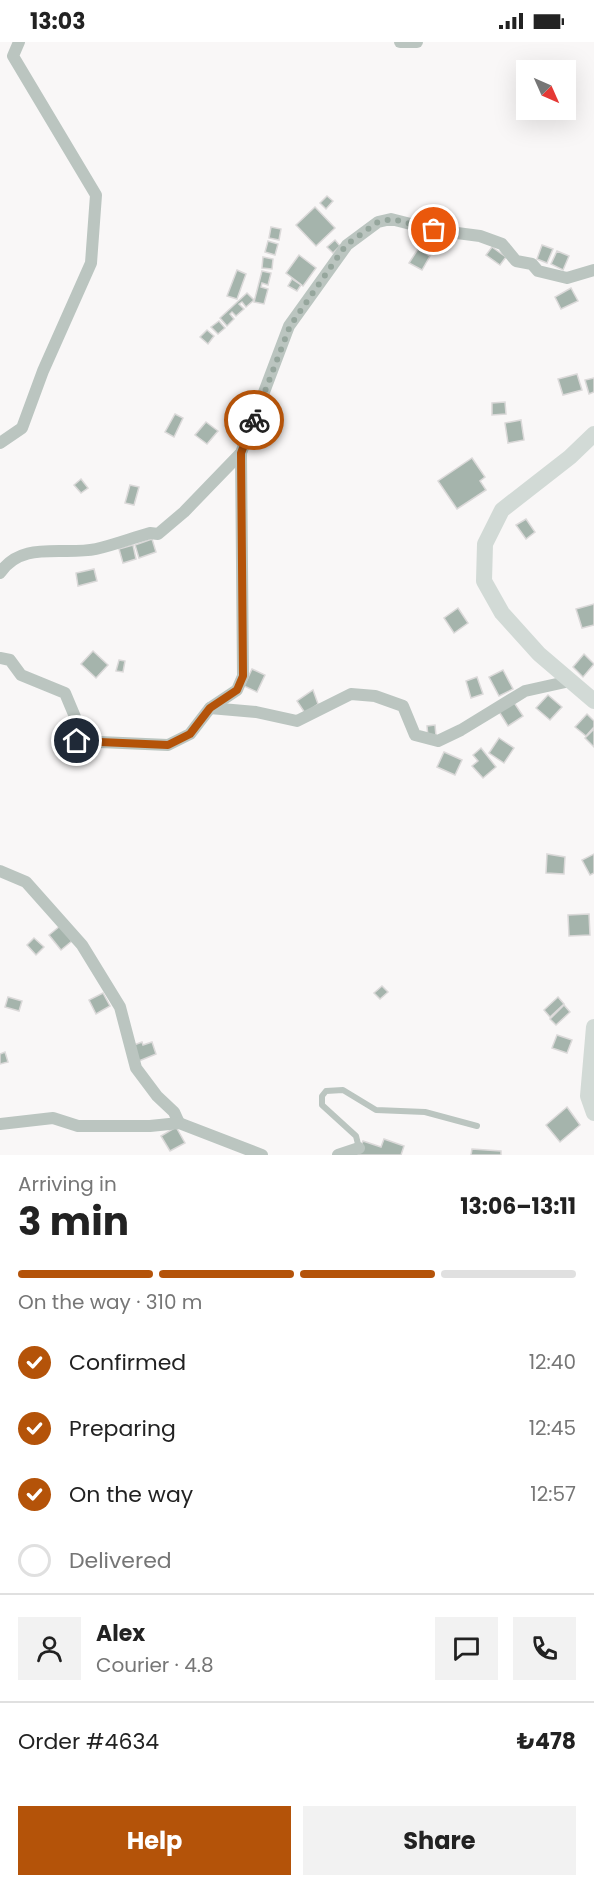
<!DOCTYPE html>
<html lang="en">
<head>
<meta charset="utf-8">
<style>
	body { margin:0; font-family:Poppins,sans-serif; background:#f2f2f2; color:#222; height:100vh; display:flex; flex-direction:column; font-size:22px; white-space:nowrap }
	* { box-sizing:border-box; margin:0 }
	p { font-size:20px; color:#767676 }
	.icon { flex:none; width:33px; height:33px; fill:none; stroke:currentColor; stroke-width:2; stroke-linecap:round; stroke-linejoin:round }
	.map { position:relative; height:1113px; overflow:hidden }
	.side { display:flex; flex-direction:column; background:#fff; flex:1 }
	.side>* { flex:none }
	.needle { width:39px; rotate:135deg }
	.fabs { position:absolute; left:516px; top:18px; display:grid; gap:12px }
	.fabs a { display:grid; place-items:center; width:60px; height:60px; border-radius:0px; background:#fff; box-shadow:0 6px 24px #0002; font-size:30px }
	.pin { position:absolute; display:grid; place-items:center; width:51px; height:51px; color:#fff; margin:-26px; border:3px solid #fff; border-radius:50%; box-shadow:0 2px 6px #0007 }
	.courier { position:absolute; display:grid; place-items:center; width:60px; height:60px; margin:-30px; border:4px solid #b45309; border-radius:50%; background:#fff; color:#222; box-shadow:0 2px 8px #0007 }
	.summary em { font-style:normal; font-weight:700 }
	.summary div { display:flex; flex-direction:column-reverse }
	.summary { display:flex; align-items:center; justify-content:space-between; height:102px; padding:0 18px }
	h1 { font-size:39px; font-weight:700; line-height:45px }
	.bar { display:grid; grid-template-columns:repeat(4,1fr); gap:9px 6px; align-content:center; height:72px; padding:0 18px }
	.bar i { height:8px; border-radius:4px; background:#e0e0e0 }
	.bar .active { background:#b45309 }
	.bar p { grid-column:span 4 }
	.line { display:flex; align-items:center; gap:15px; padding:0 18px; border-top:2px solid #e0e0e0 }
	.line div { flex:1 }
	.round { display:grid; place-items:center; flex:none; width:63px; height:63px; border-radius:0px; background:#f2f2f2 }
	ol { padding:0 18px; list-style:none }
	li { display:flex; align-items:center; gap:18px; height:66px }
	li p { margin-inline-start:auto }
	li .icon { padding:6px; border-radius:50%; background:#b45309; color:#fff; stroke-width:4 }
	li:last-child { color:#767676 }
	li i { width:33px; height:33px; border:3px solid #e0e0e0; border-radius:50% }
	.button { display:flex; gap:12px; margin-top:auto; padding:12px 18px }
	.button a { flex:1; height:69px; border-radius:0px; background:#b45309; color:#fff; font-size:24px; font-weight:700; line-height:69px; text-align:center }
	.button a+a { background:#f2f2f2; color:#222 }
	.status { display:flex; justify-content:space-between; align-items:center; height:42px; padding:0 30px; background:#fff; direction:ltr }
	.status svg { height:16px; fill:currentColor }
	.map>svg:first-child { display:block }
	.building { fill:#a5b4ac; stroke:#dbd9d9; stroke-width:1.5 }
	.lines { fill:none; stroke-linecap:round; stroke-linejoin:round }
	.lane { stroke:#bbc5c0; stroke-width:6 }
	.street { stroke:#bbc5c0; stroke-width:12 }
	.secondary { stroke:#d2dad6; stroke-width:16 }
	.done { stroke:#96a69d; stroke-width:6; stroke-dasharray:0 10.8 }
	.route { stroke:#b45309; stroke-width:8 }
</style>
</head>
<body>
<div class="status"><b>13:03</b><svg viewBox="0 0 49 12"><path d="M0 12V9h3v3zM5 12V6h3v6zM10 12V3h3v9zM15 12V0h3v12zM26 1h20v11H26zM47 4h2v5h-2z"/></svg></div>
<div class="map">
<svg width="594" height="1113" viewBox="0 0 594 1113">
	<rect width="100%" height="100%" fill="#f9f7f7"/>
	<g class="building">
		<path d="M 327,154 L 333,159 L 326,167 L 320,161 Z"/>
		<path d="M 315,165 L 335,186 L 316,204 L 296,183 Z"/>
		<path d="M 271,185 L 281,187 L 279,198 L 269,196 Z"/>
		<path d="M 335,198 L 340,204 L 333,211 L 327,205 Z"/>
		<path d="M 268,199 L 278,202 L 275,213 L 265,210 Z"/>
		<path d="M 542,203 L 553,207 L 547,221 L 537,217 Z"/>
		<path d="M 492,205 L 506,215 L 500,223 L 486,213 Z"/>
		<path d="M 418,207 L 430,214 L 422,228 L 409,221 Z"/>
		<path d="M 557,209 L 569,214 L 563,228 L 551,222 Z"/>
		<path d="M 299,213 L 316,226 L 303,244 L 286,231 Z"/>
		<path d="M 263,215 L 273,217 L 272,227 L 262,226 Z"/>
		<path d="M 237,228 L 246,232 L 237,257 L 227,254 Z"/>
		<path d="M 262,229 L 271,231 L 268,243 L 262,241 L 261,245 L 268,247 L 264,262 L 254,260 Z"/>
		<path d="M 292,237 L 301,243 L 297,249 L 288,244 Z"/>
		<path d="M 571,246 L 578,259 L 561,267 L 555,255 Z"/>
		<path d="M 247,251 L 254,258 L 246,265 L 242,260 L 239,262 L 244,267 L 236,274 L 232,270 L 230,272 L 234,277 L 227,284 L 220,276 Z"/>
		<path d="M 219,279 L 225,286 L 218,292 L 211,285 Z"/>
		<path d="M 207,288 L 214,294 L 208,302 L 200,295 Z"/>
		<path d="M 577,332 L 582,348 L 563,353 L 558,337 Z"/>
		<path d="M 594,336 L 594,350 L 589,352 L 585,338 Z"/>
		<path d="M 505,360 L 506,372 L 492,373 L 492,361 Z"/>
		<path d="M 175,372 L 183,376 L 174,395 L 165,390 Z"/>
		<path d="M 521,378 L 524,398 L 508,401 L 505,381 Z"/>
		<path d="M 206,380 L 218,389 L 207,402 L 195,393 Z"/>
		<path d="M 472,416 L 485,435 L 480,439 L 486,448 L 457,467 L 438,439 Z"/>
		<path d="M 81,437 L 88,446 L 81,451 L 74,443 Z"/>
		<path d="M 130,443 L 139,445 L 134,463 L 125,461 Z"/>
		<path d="M 526,477 L 535,490 L 526,497 L 516,483 Z"/>
		<path d="M 152,497 L 156,510 L 139,516 L 135,503 Z"/>
		<path d="M 133,503 L 136,517 L 123,521 L 119,507 Z"/>
		<path d="M 94,527 L 97,539 L 78,544 L 76,531 Z"/>
		<path d="M 594,562 L 594,583 L 582,586 L 576,567 Z"/>
		<path d="M 458,566 L 468,581 L 454,591 L 444,576 Z"/>
		<path d="M 93,609 L 108,623 L 96,636 L 81,622 Z"/>
		<path d="M 584,612 L 594,622 L 583,635 L 573,625 Z"/>
		<path d="M 119,618 L 125,619 L 123,630 L 116,629 Z"/>
		<path d="M 252,627 L 265,633 L 257,650 L 244,644 Z"/>
		<path d="M 503,628 L 513,647 L 499,654 L 489,635 Z"/>
		<path d="M 477,635 L 483,652 L 471,656 L 466,639 Z"/>
		<path d="M 313,648 L 318,662 L 305,671 L 297,659 Z"/>
		<path d="M 548,653 L 562,665 L 550,678 L 536,666 Z"/>
		<path d="M 513,659 L 523,674 L 508,684 L 498,668 Z"/>
		<path d="M 587,672 L 594,679 L 594,685 L 586,694 L 575,685 Z"/>
		<path d="M 435,683 L 436,694 L 428,695 L 427,684 Z"/>
		<path d="M 594,687 L 594,705 L 585,696 Z"/>
		<path d="M 499,696 L 514,706 L 504,721 L 489,711 Z"/>
		<path d="M 481,706 L 496,725 L 483,736 L 472,724 L 478,719 L 473,713 Z"/>
		<path d="M 444,710 L 462,718 L 455,733 L 437,725 Z"/>
		<path d="M 547,812 L 565,815 L 564,832 L 546,831 Z"/>
		<path d="M 594,812 L 594,831 L 590,833 L 582,818 Z"/>
		<path d="M 589,872 L 590,893 L 569,894 L 568,873 Z"/>
		<path d="M 60,884 L 72,899 L 61,908 L 49,893 Z"/>
		<path d="M 34,896 L 44,905 L 36,913 L 27,903 Z"/>
		<path d="M 382,944 L 388,950 L 380,957 L 374,951 Z"/>
		<path d="M 103,951 L 110,964 L 96,972 L 89,958 Z"/>
		<path d="M 8,955 L 22,959 L 19,969 L 5,965 Z"/>
		<path d="M 558,955 L 564,962 L 550,975 L 544,968 Z"/>
		<path d="M 564,963 L 570,970 L 556,983 L 550,977 Z"/>
		<path d="M 557,993 L 572,998 L 567,1011 L 552,1006 Z"/>
		<path d="M 142,1000 L 143,1003 L 152,1000 L 156,1012 L 139,1019 L 134,1003 Z"/>
		<path d="M 5,1010 L 8,1020 L 0,1022 L 0,1012 Z"/>
		<path d="M 567,1065 L 580,1083 L 560,1100 L 546,1083 Z"/>
		<path d="M 176,1085 L 185,1101 L 170,1109 L 161,1094 Z"/>
		<path d="M 384,1097 L 404,1104 L 401,1113 L 358,1113 L 363,1099 L 381,1105 Z"/>
		<path d="M 472,1107 L 501,1109 L 501,1113 L 471,1113 Z"/>
	</g>
	<g class="lines">
		<path class="lane" d="M 359,1106 L 356,1094 L 322,1063 L 322,1054 L 326,1049 L 343,1048 L 376,1068 L 425,1070 L 477,1084"/>
		<g class="street">
			<path d="M 400,0 L 417,0"/>
			<path d="M 0,401 L 22,386 L 43,329 L 91,221 L 96,153 L 13,14 L 19,0"/>
			<path d="M 0,531 C 22,498 63,514 96,507 C 114,503 132,496 150,491 L 158,492 L 184,470 L 241,411 L 289,284 L 347,203 L 378,180 L 391,177 L 434,188 L 480,194 L 502,202 L 516,219 L 532,222 L 538,229 L 567,236 L 594,228"/>
			<path d="M 0,616 L 10,618 L 21,633 L 65,651 L 78,682 L 77,699 L 168,703 L 190,692 L 210,666 L 237,648 L 243,634 L 241,411"/>
			<path d="M 210,666 L 256,670 L 297,679 L 351,652 L 375,654 L 403,664 L 415,693 L 438,699 L 461,688 L 525,649 L 570,639"/>
			<path d="M 0,829 L 26,840 L 82,903 L 120,965 L 136,1026 L 157,1054 L 174,1070 L 179,1081"/>
			<path d="M 0,1082 L 53,1076 L 78,1084 L 150,1084 L 179,1081 L 262,1113"/>
			<path d="M 338,1113 L 359,1106"/>
		</g>
		<g class="secondary">
			<path d="M 594,392 L 570,415 L 502,468 L 485,502 L 484,539 L 502,571 L 539,612 L 594,659"/>
			<path d="M 594,985 L 588,1054 L 594,1071"/>
		</g>
	</g>
	<g class="lines">
		<path class="done" d="M 254,378 L 290,284 L 346,203 L 378,180 L 392,177 L 434,188"/>
		<path class="route" d="M 77,699 L 168,703 L 190,692 L 210,666 L 237,648 L 243,634 L 241,411 L 254,378"/>
	</g>
</svg>
<div class="fabs">
<a><svg class="needle" viewBox="-14 -14 28 28"><path d="M0-13l5 13h-10z" fill="#e53935"/><path d="M0 13l5-13h-10z" fill="#767676"/></svg></a>
</div>
<div class="pin" style="left:434px;top:188px;background:#ea580c"><svg class="icon" aria-label="bag" viewBox="0 0 24 24"><path d="M5 8h14l-1 12H6zM9 8a3 3 0 0 1 6 0"/></svg></div>
<div class="pin" style="left:77px;top:699px;background:#1f2937"><svg class="icon" aria-label="home" viewBox="0 0 24 24"><path d="M3 11l9-7 9 7M6 9v11h12V9"/></svg></div>
<div class="courier" style="left:254px;top:378px"><svg class="icon" aria-label="bike" viewBox="0 0 24 24"><circle cx="6" cy="16" r="4"/><circle cx="18" cy="16" r="4"/><path d="M6 16l4-8h5l3 8M10 8l3 8H6M13 5h3"/></svg></div>
</div>
<section class="side">
<div class="summary"><div><h1>3 min</h1><p>Arriving in</p></div><em>13:06–13:11</em></div>
<div class="bar"><i class="active"></i><i class="active"></i><i class="active"></i><i></i><p>On the way · 310 m</p></div>
<ol>
<li><svg class="icon" aria-label="check" viewBox="0 0 24 24"><path d="M5 12l5 5 9-10"/></svg>Confirmed<p>12:40</p></li>
<li><svg class="icon" aria-label="check" viewBox="0 0 24 24"><path d="M5 12l5 5 9-10"/></svg>Preparing<p>12:45</p></li>
<li><svg class="icon" aria-label="check" viewBox="0 0 24 24"><path d="M5 12l5 5 9-10"/></svg>On the way<p>12:57</p></li>
<li><i></i>Delivered</li>
</ol>
<div class="line" style="height:108px"><a class="round"><svg class="icon" aria-label="person" viewBox="0 0 24 24"><circle cx="12" cy="8" r="4"/><path d="M4 21q1-7 8-7t8 7"/></svg></a><div><b>Alex</b><p>Courier · 4.8</p></div><a class="round"><svg class="icon" aria-label="chat" viewBox="0 0 24 24"><path d="M4 5h16v11H9l-5 4z"/></svg></a><a class="round"><svg class="icon" aria-label="phone" viewBox="0 0 24 24"><path d="M5 4h4l2 5-3 2q2 4 5 5l2-3 5 2v4C11 20 4 13 5 4z"/></svg></a></div>
<div class="line" style="height:78px"><div>Order #4634</div><b>₺478</b></div>
<div class="button"><a>Help</a><a>Share</a></div>
</section>
</body>
</html>
